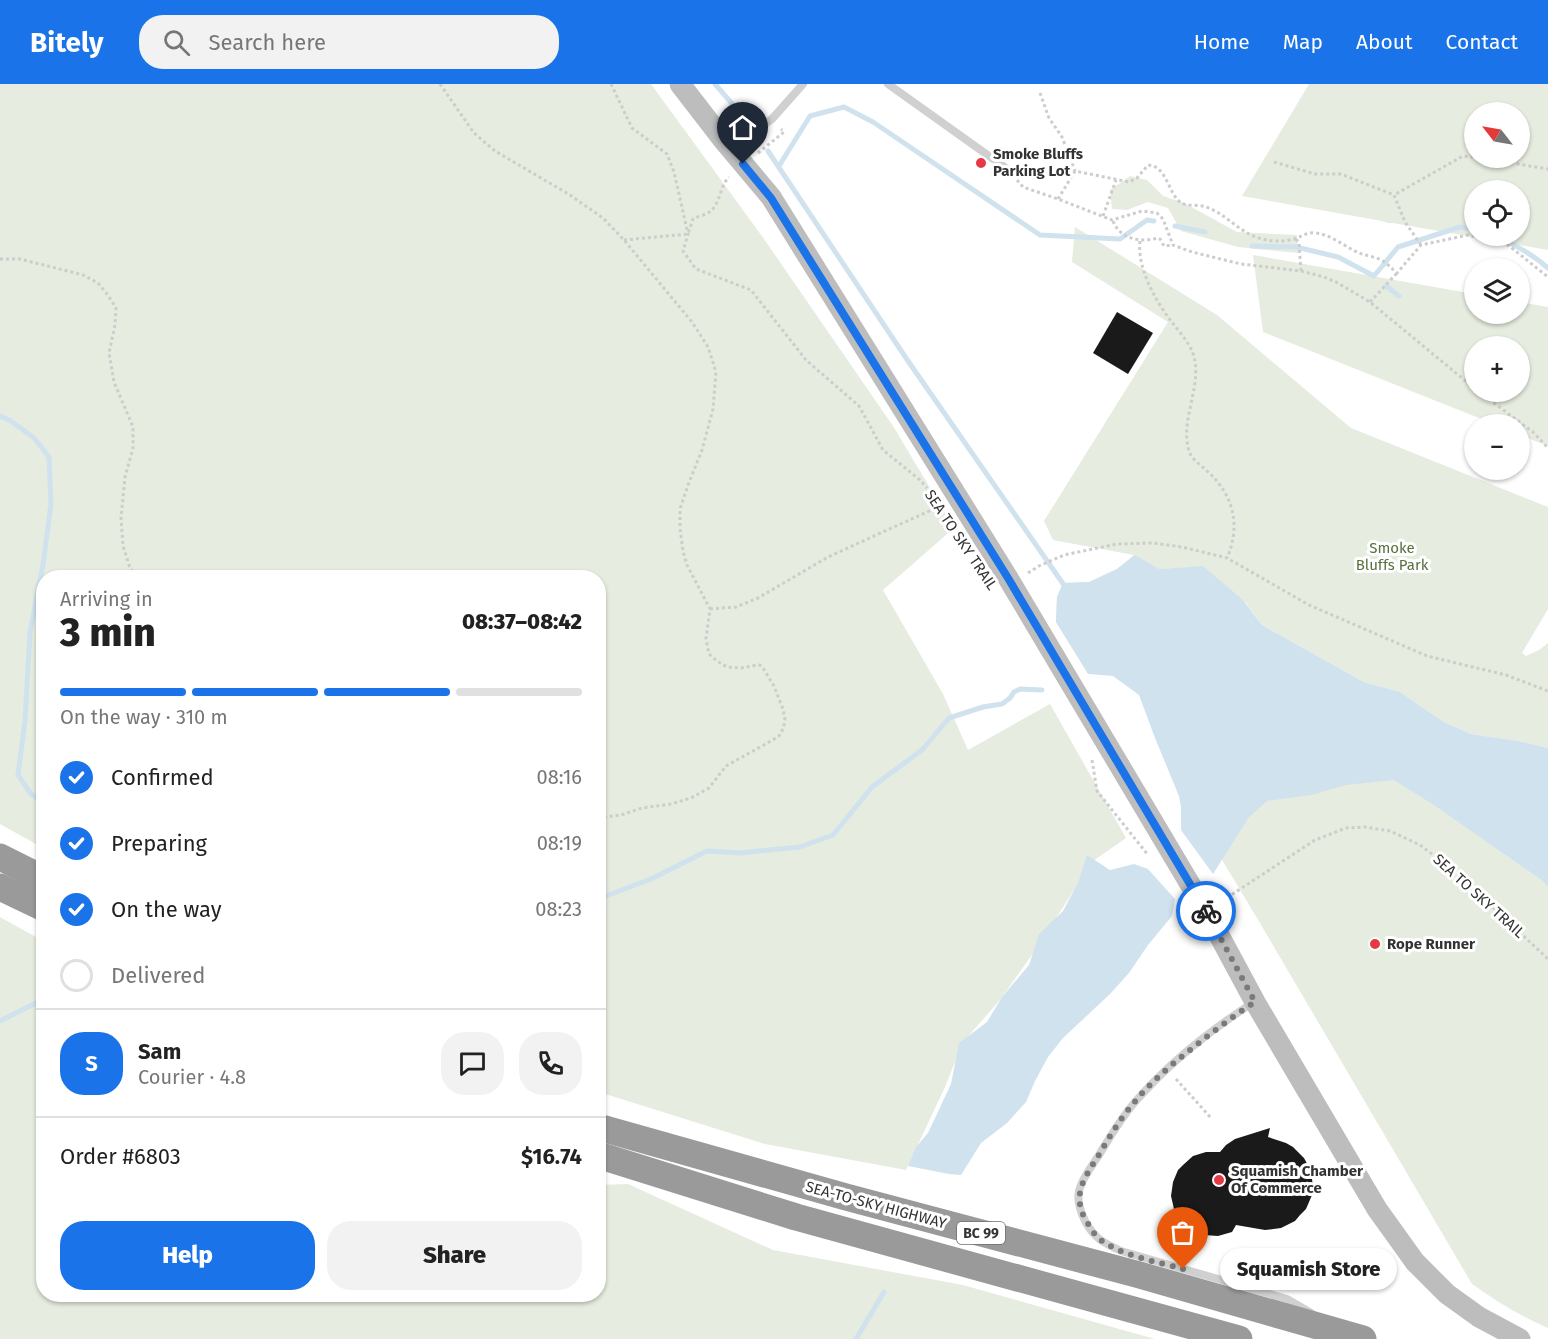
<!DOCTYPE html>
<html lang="en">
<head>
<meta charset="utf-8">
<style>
	body { margin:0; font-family:"Fira Sans",sans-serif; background:#f2f2f2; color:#222; height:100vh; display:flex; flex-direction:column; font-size:22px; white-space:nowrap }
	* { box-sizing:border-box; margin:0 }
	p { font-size:20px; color:#767676 }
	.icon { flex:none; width:33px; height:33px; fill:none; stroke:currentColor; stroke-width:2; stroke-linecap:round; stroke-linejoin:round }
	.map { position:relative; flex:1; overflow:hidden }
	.details { position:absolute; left:36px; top:486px; width:570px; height:732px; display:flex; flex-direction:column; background:#fff; border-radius:24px; box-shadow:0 2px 4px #0004 }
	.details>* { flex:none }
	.needle { width:39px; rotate:301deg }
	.controls { position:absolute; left:1464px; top:18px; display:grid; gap:12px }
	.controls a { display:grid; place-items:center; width:66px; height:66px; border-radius:50%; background:#fff; box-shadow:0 2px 4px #0004; font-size:30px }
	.pin { position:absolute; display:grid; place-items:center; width:51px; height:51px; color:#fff; margin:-62px -26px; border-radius:50% 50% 50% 0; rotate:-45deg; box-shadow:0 0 6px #0007 }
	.pin .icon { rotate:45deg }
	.courier { position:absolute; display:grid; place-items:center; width:60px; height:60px; margin:-30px; border:4px solid #1a73e8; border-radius:50%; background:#fff; color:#222; box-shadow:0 2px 8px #0007 }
	.bubble { position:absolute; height:42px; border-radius:21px; background:#fff; box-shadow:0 2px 4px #0004; font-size:20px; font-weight:800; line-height:42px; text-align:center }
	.head em { font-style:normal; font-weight:800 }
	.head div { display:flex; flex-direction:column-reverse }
	.head { display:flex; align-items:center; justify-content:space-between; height:102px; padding:0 24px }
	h1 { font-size:39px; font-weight:800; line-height:45px }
	.bar { display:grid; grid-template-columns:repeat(4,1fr); gap:9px 6px; align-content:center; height:72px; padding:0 24px }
	.bar i { height:8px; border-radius:4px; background:#e0e0e0 }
	.bar .on { background:#1a73e8 }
	.bar p { grid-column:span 4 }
	.line { display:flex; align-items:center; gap:15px; padding:0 24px; border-top:2px solid #e0e0e0 }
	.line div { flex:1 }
	.round { display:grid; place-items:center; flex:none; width:63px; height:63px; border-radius:24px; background:#f2f2f2 }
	ol { padding:0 24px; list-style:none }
	li { display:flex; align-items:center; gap:18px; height:66px }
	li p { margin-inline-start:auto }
	li .icon { padding:6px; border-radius:50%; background:#1a73e8; color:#fff; stroke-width:4 }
	li:last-child { color:#767676 }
	li i { width:33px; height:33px; border:3px solid #e0e0e0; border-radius:50% }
	.primary-button { display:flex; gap:12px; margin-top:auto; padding:12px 24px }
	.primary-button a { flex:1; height:69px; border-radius:24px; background:#1a73e8; color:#fff; font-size:24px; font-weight:800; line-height:69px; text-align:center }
	.primary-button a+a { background:#f2f2f2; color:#222 }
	header { display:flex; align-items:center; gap:36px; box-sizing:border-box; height:84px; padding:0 30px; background:#1a73e8; color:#fff }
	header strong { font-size:28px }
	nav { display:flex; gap:33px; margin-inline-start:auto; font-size:21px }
	.search { width:420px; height:54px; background:#f2f2f2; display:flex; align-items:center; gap:15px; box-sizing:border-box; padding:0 21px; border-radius:24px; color:#767676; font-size:22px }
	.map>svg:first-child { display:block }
	.green { fill:#e6ecdf; fill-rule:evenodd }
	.water { fill:#cfe2ee }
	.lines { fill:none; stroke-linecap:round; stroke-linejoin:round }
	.stream { stroke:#cfe2ee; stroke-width:5 }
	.building { fill:#1a1a1a }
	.path { stroke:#cdcdcd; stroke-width:3; stroke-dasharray:3 3; stroke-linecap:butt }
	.lane { stroke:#d0d0d0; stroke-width:8 }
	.secondary { stroke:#bdbdbd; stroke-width:21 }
	.highway { stroke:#9a9a9a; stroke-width:27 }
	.done { stroke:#7a7a7a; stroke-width:6; stroke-dasharray:0 10.8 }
	.route { stroke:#1a73e8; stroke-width:8 }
	.poi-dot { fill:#e63946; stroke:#fff; stroke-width:2 }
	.labels { text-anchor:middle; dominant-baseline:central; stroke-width:6; stroke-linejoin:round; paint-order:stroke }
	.shield { fill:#fff; stroke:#707070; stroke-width:1.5 }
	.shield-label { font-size:14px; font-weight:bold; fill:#333 }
	.poi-label { font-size:15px; font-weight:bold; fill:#333; stroke:#fff; text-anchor:start }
	.street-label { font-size:15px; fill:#333; stroke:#fff }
	.park-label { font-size:15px; fill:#56703f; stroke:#fff }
</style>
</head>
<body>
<header>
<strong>Bitely</strong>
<div class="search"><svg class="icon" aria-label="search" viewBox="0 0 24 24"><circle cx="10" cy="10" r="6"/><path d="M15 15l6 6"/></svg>Search here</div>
<nav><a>Home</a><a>Map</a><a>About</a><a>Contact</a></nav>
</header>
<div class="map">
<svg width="1548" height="1255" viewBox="0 0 1548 1255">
	<rect width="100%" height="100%" fill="#fff"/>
	<g class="green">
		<path d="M 0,0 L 651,0 L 764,155 L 893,342 L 954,444 L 883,506 L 943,610 L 968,666 L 1050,620 L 1126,754 L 1093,777 L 1034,868 L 1000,916 L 963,958 L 945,1003 L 906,1086 L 765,1060 L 599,1008 L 598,494 L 44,494 L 43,764 L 0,740 Z"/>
		<path d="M 1309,0 L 1548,0 L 1548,166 L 1393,139 L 1388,139 L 1382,137 L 1242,112 ZM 1474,28 L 1520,28 L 1520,74 L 1474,74 ZM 1474,106 L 1520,106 L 1520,152 L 1474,152 Z"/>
		<path d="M 1130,92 L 1147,96 L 1163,112 L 1184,119 L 1237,148 L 1297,151 L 1298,169 L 1238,163 L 1181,147 L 1168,124 L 1148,118 L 1127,126 L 1112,125 L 1110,106 Z"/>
		<path d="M 1075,143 L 1217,231 L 1351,344 L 1548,423 L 1548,525 L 1522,569 L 1526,572 L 1539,566 L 1548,559 L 1548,664 L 1519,657 L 1471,650 L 1444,638 L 1400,608 L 1364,598 L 1262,541 L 1246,519 L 1194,483 L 1159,485 L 1084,582 L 1056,538 L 1057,513 L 1063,499 L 1089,498 L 1117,485 L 1134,471 L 1053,456 L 1044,437 L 1168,238 L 1072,178 Z"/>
		<path d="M 1253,171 L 1474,210 L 1474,230 L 1520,230 L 1520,218 L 1548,223 L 1548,362 L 1520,351 L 1520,340 L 1494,340 L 1263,248 ZM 1474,262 L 1520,262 L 1520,308 L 1474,308 Z"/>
		<path d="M 1393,682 L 1548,781 L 1548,1244 C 1520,1232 1496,1217 1472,1200 L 1257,834 L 1222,776 L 1236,747 L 1269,708 Z"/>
		<path d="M 0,833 L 43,857 L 44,1210 L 598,1210 L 599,1101 L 628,1100 L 773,1166 L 963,1201 L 1155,1255 L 0,1255 Z"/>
	</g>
	<g class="water">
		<path d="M 1135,471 L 1159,485 L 1203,482 L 1243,516 L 1262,541 L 1364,598 L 1400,608 L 1444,638 L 1471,650 L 1519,657 L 1548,664 L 1548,803 L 1543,797 L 1434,721 L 1394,696 L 1346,701 L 1311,711 L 1267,717 L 1249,733 L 1213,790 L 1181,746 L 1181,724 L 1179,712 L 1155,654 L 1139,611 L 1113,592 L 1088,590 L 1056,538 L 1057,513 L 1063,499 L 1089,498 L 1117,485 Z"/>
		<path d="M 1087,771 L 1110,786 L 1134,780 L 1148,785 L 1175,815 L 1172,832 L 1148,861 L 1129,889 L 1110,910 L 1063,954 L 1048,973 L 1035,997 L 1026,1018 L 1007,1039 L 981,1059 L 961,1091 L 949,1090 L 908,1082 L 916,1063 L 928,1049 L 951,1000 L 959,959 L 987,938 L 1002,913 L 1029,881 L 1039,850 L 1063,827 L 1078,799 Z"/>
	</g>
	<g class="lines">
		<g class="stream">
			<path d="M 715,0 L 748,38"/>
			<path d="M 768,67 L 908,277 L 1066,504"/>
			<path d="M 779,82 L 810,32 L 844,23 L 873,38 L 1040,151 L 1120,155 L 1147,136 L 1154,137"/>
			<path d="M 1175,142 L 1205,148"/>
			<path d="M 1495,152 C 1514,160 1532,170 1548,184"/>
			<path d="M 1252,162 L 1296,163 L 1338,173 L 1374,192 L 1398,163 L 1460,143 L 1474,145"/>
			<path d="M 1386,202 L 1399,212"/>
			<path d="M 0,332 L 11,337 L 34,354 L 49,373 L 51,420 L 43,481 L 30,548 L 25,637 L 18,691 L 31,710 L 44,719"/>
			<path d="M 598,815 L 651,795 L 707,767 L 740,769 L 800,763 L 833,751 L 872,703 L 922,666 L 949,634 L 983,623 L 1002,620 L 1010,614 L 1014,608 L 1020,605 L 1042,606"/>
			<path d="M 0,937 L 36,919 L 44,928"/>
			<path d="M 856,1255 L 884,1208"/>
		</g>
	</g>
	<g class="building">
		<path d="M 1117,228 L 1153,249 L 1128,290 L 1093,269 Z"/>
		<path d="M 1270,1044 L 1268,1053 L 1286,1059 L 1293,1063 L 1304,1074 L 1311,1087 L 1313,1103 L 1312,1111 L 1306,1125 L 1300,1131 L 1295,1137 L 1281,1144 L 1265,1146 L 1236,1141 L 1232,1148 L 1218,1152 L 1204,1151 L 1191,1146 L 1186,1141 L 1181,1137 L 1174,1125 L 1171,1112 L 1173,1098 L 1178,1086 L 1183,1081 L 1193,1072 L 1206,1068 L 1220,1068 L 1226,1061 L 1235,1055 Z"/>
	</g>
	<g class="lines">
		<g class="path">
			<path d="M 440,0 L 474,49 L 495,67 L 570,111 L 603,134 L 624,156 L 692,238 L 708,263 L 716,288 L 713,325 L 702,366 L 688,401 L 680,425 L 680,444 L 683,467 L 687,481 L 710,525 L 706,555 L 709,570 L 717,577 L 727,583 L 741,584 L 757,581 L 760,581 L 763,584 L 774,602 L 783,625 L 785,636 L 783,645 L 779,652 L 771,657 L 726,682 L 709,704 L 691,714 L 671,720 L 642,724 L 621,731 L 598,734"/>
			<path d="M 611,0 L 632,44 L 667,70 L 674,88 L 688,150 L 683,167 L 696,185 L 751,206 L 806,276 L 859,322 L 883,366 L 920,396 L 927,404"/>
			<path d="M 1040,9 L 1049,34 L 1062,53 L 1075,87"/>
			<path d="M 758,69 L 784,48 L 781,45"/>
			<path d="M 1481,74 L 1548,85"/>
			<path d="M 1274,78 L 1315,90 L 1341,90 L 1394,111"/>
			<path d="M 1017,96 L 1023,103 L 1058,115 L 1112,136 L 1142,127 L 1157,129 L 1163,135 L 1173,161 L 1192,168 L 1241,180 L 1301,187 L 1324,193 L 1336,198 L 1370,218 L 1474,304"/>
			<path d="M 1058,115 L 1075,87 L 1129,98 L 1137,94 L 1148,81 C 1167,82 1168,109 1180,118 C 1186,123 1198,120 1206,123 C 1222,128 1234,142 1249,150 C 1263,157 1279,159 1294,155 C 1301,153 1306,148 1315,149 C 1330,150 1344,162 1357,168 C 1365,172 1375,172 1383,177 C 1388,180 1392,185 1397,189 L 1421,161 L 1468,151 L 1508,161 L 1548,193"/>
			<path d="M 1103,132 L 1116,96"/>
			<path d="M 1113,137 C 1120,155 1140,159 1158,154 L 1160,155 L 1164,162 L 1173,161"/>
			<path d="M 1296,155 L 1299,159 L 1301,187"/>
			<path d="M 624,156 L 688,150 L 693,135 C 698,132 706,131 711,127 C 720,119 720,102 729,93"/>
			<path d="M 1140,157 C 1137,184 1155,216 1171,237 C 1178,246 1187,256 1192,267 C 1205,299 1179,334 1189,367 C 1192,376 1201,381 1207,387 C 1234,411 1241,442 1227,474"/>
			<path d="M 1421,161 L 1405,138 L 1394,111 L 1463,72 L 1474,73"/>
			<path d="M 0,175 L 20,175 L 83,191 L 98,199 L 107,210 L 116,224 L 115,241 L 109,269 L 114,298 L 133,343 L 133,364 L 125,393 L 121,434 L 123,462 L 130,484 L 138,494"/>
			<path d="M 1370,218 L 1397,189"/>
			<path d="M 1479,308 L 1533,348 L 1548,364"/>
			<path d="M 1028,489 L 1039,482 L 1064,471 L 1117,460 L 1153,459 L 1182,463 L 1227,474 L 1309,521 L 1427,572 L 1506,591 L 1548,607"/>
			<path d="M 710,525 L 736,523 L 758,514 L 828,473 L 940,422"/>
			<path d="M 1092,676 L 1097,707 L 1148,771"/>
			<path d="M 1222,817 L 1315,756 L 1346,744 L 1365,743 L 1390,747 L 1420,761 L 1454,787 L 1548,875"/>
			<path d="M 1176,995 L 1211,1034"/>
		</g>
		<g class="lane">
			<path d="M 888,0 L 1010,87"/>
			<path d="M 731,65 L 772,35 L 803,0"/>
			<path d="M 1254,918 C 1212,945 1168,980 1135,1018 C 1121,1034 1110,1053 1099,1071 C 1092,1082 1082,1094 1079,1107 C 1076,1122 1086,1143 1097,1153 C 1103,1159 1113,1163 1121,1167 L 1287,1215 L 1311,1229"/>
		</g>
		<path class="secondary" d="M 680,0 L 724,57 L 771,113 L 1008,494 L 1206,827 L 1255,918 L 1377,1125 L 1415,1178 L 1447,1210 L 1479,1233 L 1520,1255"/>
		<g class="highway">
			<path d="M 0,773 L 44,795"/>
			<path d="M 0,803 L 44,824"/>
			<path d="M 598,1043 L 846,1113 L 1136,1190 L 1363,1255"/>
			<path d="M 598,1071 L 796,1133 L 1239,1255"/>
		</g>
	</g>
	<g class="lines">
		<path class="done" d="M 1183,1185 C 1155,1177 1121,1172 1098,1154 C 1093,1149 1089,1141 1085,1135 C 1071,1108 1087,1091 1100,1069 C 1110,1052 1120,1035 1133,1020 C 1152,996 1176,977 1200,958 C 1218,944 1236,930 1255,918 L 1206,827"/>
		<path class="route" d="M 743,80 L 771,114 L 1008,494 L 1206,827"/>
	</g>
	<g class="poi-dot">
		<circle cx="981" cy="79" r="6"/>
		<circle cx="1375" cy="860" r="6"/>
		<circle cx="1219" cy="1096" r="6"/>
	</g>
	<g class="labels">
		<rect class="shield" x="957" y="1138" width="48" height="22" rx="4.5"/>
		<g class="shield-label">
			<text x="981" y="1149">BC 99</text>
		</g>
		<g class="poi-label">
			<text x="993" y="70">Smoke Bluffs<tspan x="993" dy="17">Parking Lot</tspan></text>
			<text x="1387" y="860">Rope Runner</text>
			<text x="1231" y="1087">Squamish Chamber<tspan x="1231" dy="17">Of Commerce</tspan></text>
		</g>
		<g class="street-label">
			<text transform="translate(961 456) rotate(56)">SEA TO SKY TRAIL</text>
			<text transform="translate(1479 812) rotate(42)">SEA TO SKY TRAIL</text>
			<text transform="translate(876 1121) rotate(15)">SEA-TO-SKY HIGHWAY</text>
		</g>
		<g class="park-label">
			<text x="1392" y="464">Smoke<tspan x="1392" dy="17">Bluffs Park</tspan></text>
		</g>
	</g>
</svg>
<div class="controls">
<a><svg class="needle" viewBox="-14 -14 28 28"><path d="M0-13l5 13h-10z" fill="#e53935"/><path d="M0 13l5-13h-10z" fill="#767676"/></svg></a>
<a><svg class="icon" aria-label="locate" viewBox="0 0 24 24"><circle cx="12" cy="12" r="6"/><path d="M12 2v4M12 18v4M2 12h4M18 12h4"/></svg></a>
<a><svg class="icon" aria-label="layers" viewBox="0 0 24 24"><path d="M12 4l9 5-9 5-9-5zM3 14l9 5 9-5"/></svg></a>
<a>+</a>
<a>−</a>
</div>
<div class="pin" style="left:1183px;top:1185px;background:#ea580c"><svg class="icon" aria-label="bag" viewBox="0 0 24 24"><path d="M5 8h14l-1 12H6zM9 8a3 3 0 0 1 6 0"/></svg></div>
<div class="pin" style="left:743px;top:80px;background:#1f2937"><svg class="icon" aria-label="home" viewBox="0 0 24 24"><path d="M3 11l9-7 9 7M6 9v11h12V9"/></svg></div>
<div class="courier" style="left:1206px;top:827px"><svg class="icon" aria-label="bike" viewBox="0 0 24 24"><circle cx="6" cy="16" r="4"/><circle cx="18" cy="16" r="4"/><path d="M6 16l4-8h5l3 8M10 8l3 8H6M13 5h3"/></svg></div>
<div class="bubble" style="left:1220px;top:1164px;width:177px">Squamish Store</div>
<section class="details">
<div class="head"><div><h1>3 min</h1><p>Arriving in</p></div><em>08:37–08:42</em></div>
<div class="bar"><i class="on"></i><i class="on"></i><i class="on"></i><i></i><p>On the way · 310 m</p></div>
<ol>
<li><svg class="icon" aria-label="check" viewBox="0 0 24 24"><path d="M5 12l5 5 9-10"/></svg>Confirmed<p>08:16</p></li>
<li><svg class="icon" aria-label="check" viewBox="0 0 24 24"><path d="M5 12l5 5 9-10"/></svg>Preparing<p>08:19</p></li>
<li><svg class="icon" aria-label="check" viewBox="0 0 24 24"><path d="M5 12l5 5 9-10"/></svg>On the way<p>08:23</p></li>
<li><i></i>Delivered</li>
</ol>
<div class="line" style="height:108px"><b class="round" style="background:#1a73e8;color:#fff">S</b><div><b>Sam</b><p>Courier · 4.8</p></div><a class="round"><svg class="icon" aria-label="chat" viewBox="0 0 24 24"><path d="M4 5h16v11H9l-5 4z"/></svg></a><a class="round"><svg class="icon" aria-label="phone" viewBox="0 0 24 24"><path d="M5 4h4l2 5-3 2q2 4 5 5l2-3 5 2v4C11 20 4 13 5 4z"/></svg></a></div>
<div class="line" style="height:78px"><div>Order #6803</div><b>$16.74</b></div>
<div class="primary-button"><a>Help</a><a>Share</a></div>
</section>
</div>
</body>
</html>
